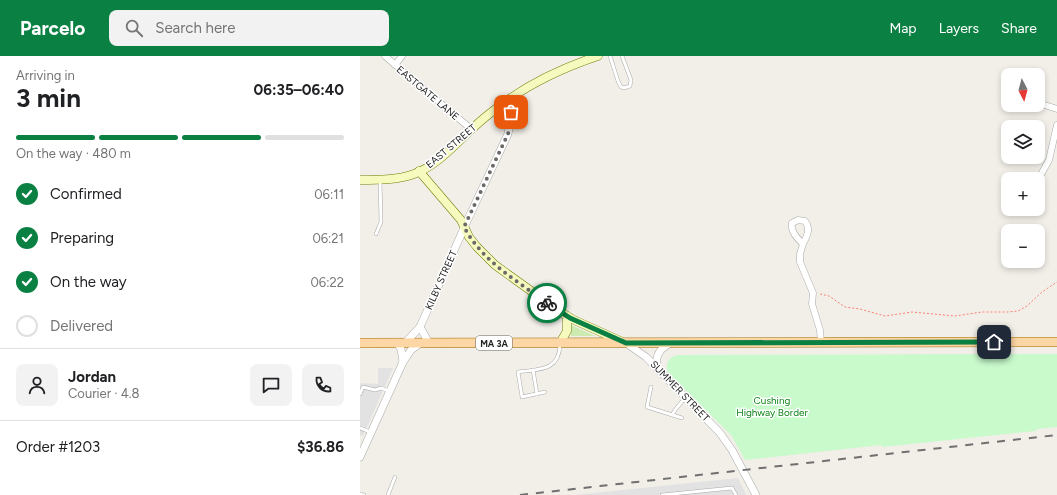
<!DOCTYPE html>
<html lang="en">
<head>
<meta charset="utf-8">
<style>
	body { margin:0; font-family:Figtree,sans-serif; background:#f2f2f2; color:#202124; height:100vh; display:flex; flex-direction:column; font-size:15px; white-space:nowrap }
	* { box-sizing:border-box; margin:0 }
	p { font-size:13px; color:#757577 }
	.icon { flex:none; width:22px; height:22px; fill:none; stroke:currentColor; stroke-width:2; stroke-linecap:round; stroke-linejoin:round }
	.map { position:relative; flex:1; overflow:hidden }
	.details { display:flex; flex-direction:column; background:#fff; width:360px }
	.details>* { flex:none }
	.needle { width:26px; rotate:174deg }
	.buttons { position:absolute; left:641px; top:12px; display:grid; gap:8px }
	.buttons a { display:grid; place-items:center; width:44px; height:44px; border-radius:8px; background:#fff; box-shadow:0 2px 6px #0003; font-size:20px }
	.pin { position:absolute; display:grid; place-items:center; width:34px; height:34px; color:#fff; margin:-17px; border-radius:8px; box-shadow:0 2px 6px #0006 }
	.courier { position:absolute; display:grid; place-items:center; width:40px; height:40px; margin:-20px; border:3px solid #0b8043; border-radius:50%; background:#fff; color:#222; box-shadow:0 1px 5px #0007 }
	.head em { font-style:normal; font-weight:700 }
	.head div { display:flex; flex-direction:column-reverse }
	.head { display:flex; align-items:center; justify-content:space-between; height:68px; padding:0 16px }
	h1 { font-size:26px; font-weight:700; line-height:30px }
	.bar { display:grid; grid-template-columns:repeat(4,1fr); gap:6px 4px; align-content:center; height:48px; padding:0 16px }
	.bar i { height:5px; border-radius:3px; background:#e0e0e0 }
	.bar .selected { background:#0b8043 }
	.bar p { grid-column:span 4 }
	.line { display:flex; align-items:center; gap:10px; padding:0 16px; border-top:1px solid #e0e0e0 }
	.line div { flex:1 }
	.round { display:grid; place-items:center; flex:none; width:42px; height:42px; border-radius:8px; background:#f2f2f2 }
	ol { padding:0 16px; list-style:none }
	li { display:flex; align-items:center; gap:12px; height:44px }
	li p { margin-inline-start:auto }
	li .icon { padding:4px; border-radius:50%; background:#0b8043; color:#fff; stroke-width:4 }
	li:last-child { color:#757577 }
	li i { width:22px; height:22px; border:2px solid #e0e0e0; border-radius:50% }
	header { display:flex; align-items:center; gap:24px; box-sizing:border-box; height:56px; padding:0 20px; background:#0b8043; color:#fff }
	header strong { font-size:19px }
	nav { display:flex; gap:22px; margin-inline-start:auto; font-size:14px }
	.search { width:280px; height:36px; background:#f2f2f2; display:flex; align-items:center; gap:10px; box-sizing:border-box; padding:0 14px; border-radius:8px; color:#757577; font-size:15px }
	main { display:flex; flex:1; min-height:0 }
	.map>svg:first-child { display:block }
	.grass { fill:#cdebb0 }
	.park { fill:#c8facc }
	.parking { fill:#e2e2e2 }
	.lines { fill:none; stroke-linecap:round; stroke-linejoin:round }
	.service-casing { stroke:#a9a9a9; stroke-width:4 }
	.minor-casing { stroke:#a9a9a9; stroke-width:7 }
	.tertiary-casing { stroke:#a9a9a9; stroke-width:8 }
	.secondary-casing { stroke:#707d05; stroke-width:9 }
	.primary-casing { stroke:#a06b00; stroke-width:10 }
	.path { stroke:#fa8072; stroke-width:1; stroke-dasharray:2 2; stroke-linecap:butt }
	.service { stroke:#fff; stroke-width:3 }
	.minor { stroke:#fff; stroke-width:6 }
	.tertiary { stroke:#fff; stroke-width:7 }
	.secondary { stroke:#f7fabf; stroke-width:8 }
	.primary { stroke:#fcd6a4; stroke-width:9 }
	.rail { stroke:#707070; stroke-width:2; stroke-dasharray:8 8; stroke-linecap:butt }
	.done { stroke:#6b6a68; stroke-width:4; stroke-dasharray:0 7.2 }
	.route { stroke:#0b8043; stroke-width:5 }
	.labels { text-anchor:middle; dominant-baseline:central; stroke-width:3; stroke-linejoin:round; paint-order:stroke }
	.shield { fill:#fff; stroke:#646464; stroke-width:1 }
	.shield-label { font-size:9px; font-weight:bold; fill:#222 }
	.street-label { font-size:10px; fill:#222; stroke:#fff }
	.park-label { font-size:10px; fill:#0c8416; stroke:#fff }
</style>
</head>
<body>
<header>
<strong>Parcelo</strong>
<div class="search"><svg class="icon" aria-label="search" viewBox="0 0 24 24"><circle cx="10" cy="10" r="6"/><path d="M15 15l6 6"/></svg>Search here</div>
<nav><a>Map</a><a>Layers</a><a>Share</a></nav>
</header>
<main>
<section class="details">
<div class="head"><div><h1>3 min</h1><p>Arriving in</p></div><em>06:35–06:40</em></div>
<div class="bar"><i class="selected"></i><i class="selected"></i><i class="selected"></i><i></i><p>On the way · 480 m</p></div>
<ol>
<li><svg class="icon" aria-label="check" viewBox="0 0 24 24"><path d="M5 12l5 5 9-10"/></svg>Confirmed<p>06:11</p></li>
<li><svg class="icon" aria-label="check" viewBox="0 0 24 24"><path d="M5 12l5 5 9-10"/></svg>Preparing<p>06:21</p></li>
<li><svg class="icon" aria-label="check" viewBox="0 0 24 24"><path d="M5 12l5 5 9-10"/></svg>On the way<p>06:22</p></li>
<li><i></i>Delivered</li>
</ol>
<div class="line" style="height:72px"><a class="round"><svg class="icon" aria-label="person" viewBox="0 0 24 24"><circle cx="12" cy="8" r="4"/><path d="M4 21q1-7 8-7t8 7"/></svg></a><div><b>Jordan</b><p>Courier · 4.8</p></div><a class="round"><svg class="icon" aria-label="chat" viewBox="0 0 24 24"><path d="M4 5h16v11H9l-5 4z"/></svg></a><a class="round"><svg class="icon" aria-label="phone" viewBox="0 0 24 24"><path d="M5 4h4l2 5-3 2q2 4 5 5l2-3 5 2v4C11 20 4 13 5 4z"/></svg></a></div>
<div class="line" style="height:52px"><div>Order #1203</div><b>$36.86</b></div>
</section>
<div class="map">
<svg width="697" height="439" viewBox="0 0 697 439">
	<rect width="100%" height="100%" fill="#f2efe9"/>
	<path class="grass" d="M 211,269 L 235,280 L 211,280 Z"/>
	<path class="park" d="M 697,298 L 697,371 L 677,373 L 676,375 L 522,391 L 521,389 L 385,404 L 371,379 L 308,317 C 305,308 308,301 318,299 Z"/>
	<g class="parking">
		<path d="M 18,312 L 33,312 L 3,380 L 0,379 L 0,327 L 18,328 Z"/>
		<path d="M 378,422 L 386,439 L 215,439 Z"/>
	</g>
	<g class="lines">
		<defs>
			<g id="service">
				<path d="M 250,0 L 258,25 L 261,31 L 264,32 L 270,30 L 271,24 L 262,0"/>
				<path d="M 16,178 L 21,166 L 20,124"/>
				<path d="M 173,314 L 177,338"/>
				<path d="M 291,331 L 287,351 L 322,362"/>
				<path d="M 185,336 L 162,341 L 158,316 C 178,313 199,316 200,289"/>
				<path d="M 0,338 L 3,331 L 15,334 L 21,332 L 29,335"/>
				<path d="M 312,359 L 315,354 L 325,342"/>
				<path d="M 0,372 L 10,376"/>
				<path d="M 0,438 L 4,439"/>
				<path d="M 28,439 L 35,421"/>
				<path d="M 302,439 L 372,432 L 376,439"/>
			</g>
			<g id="minor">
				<path d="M 25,0 L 111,73"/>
				<path d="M 35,9 L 42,0"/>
				<path d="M 678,47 L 697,53"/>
				<path d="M 678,124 L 689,104 L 697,69"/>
				<path d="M 648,136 L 647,140 L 648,146"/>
				<path d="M 655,153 L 664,153"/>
				<path d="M 443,188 C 447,180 451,173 445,165 L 438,164 L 432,167 C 430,175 437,182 443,188 L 440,198 L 440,206 L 453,237 L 452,248 L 460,274 L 461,287"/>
			</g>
			<g id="tertiary">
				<path d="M 60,271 L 69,287"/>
				<path d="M 37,287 L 41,293 L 43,306"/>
				<path d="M 45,287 L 60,271 L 108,163 L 148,78 L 151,61 L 150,54 L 145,46"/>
				<path d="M 266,287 L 286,301 L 360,377 L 372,394 L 396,439"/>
				<path d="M 297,311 C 295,299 300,292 311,287"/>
				<path d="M 0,401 L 43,306 L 51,294 L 61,287"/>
			</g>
			<g id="secondary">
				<path d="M 59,115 L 101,164 L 109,181 L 117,191 L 135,209 L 199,255 L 214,264 L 265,287"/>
				<path d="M 0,124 C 18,124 37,124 54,118 C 78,109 94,89 112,73 C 122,63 134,54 145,46 C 174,25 205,11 238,0"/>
				<path d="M 200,287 L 207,275 L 207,260"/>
			</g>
			<path id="primary" d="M 0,287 L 697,286"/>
		</defs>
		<use href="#service" class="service-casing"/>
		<use href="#minor" class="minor-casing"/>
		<use href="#tertiary" class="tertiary-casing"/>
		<use href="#secondary" class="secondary-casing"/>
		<use href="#primary" class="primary-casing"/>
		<path class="path" d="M 460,238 L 469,240 L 485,251 L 500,253 L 525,260 L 552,256 L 595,260 L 622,256 L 647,256 L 658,255 L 667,250 L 682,236 L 697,226"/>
		<use href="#service" class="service"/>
		<use href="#minor" class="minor"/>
		<use href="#tertiary" class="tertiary"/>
		<use href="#secondary" class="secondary"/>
		<use href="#primary" class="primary"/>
		<path class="rail" d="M 160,439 L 697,379"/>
	</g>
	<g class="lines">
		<path class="done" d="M 151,56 L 151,66 L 148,78 L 104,171 C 123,206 156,224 187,247"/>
		<path class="route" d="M 187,247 L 210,262 L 266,287 L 634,286"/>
	</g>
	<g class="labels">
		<rect class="shield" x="116" y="280" width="36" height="14" rx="3"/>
		<g class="shield-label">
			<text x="134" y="287">MA 3A</text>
		</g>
		<g class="street-label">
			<text transform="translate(68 37) rotate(40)">EASTGATE LANE</text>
			<text transform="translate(91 90) rotate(-40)">EAST STREET</text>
			<text transform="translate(81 224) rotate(-66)">KILBY STREET</text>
			<text transform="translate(320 335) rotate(46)">SUMMER STREET</text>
		</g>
		<g class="park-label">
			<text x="412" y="344">Cushing<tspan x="412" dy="12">Highway Border</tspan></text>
		</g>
	</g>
</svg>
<div class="buttons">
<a><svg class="needle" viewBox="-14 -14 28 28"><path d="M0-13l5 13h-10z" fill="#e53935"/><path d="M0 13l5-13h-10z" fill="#757577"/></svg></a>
<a><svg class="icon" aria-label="layers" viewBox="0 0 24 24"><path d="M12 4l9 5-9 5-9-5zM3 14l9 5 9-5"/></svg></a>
<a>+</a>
<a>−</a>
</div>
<div class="pin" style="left:151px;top:56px;background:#ea580c"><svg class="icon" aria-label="bag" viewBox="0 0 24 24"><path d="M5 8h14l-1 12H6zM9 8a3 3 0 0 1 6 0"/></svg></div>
<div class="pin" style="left:634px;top:286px;background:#1f2937"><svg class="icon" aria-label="home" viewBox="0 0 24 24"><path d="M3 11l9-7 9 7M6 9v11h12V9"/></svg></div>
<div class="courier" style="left:187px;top:247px"><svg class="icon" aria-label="bike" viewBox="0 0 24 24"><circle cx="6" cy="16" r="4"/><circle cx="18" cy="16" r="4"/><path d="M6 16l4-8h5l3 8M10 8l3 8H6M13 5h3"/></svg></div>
</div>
</main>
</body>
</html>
